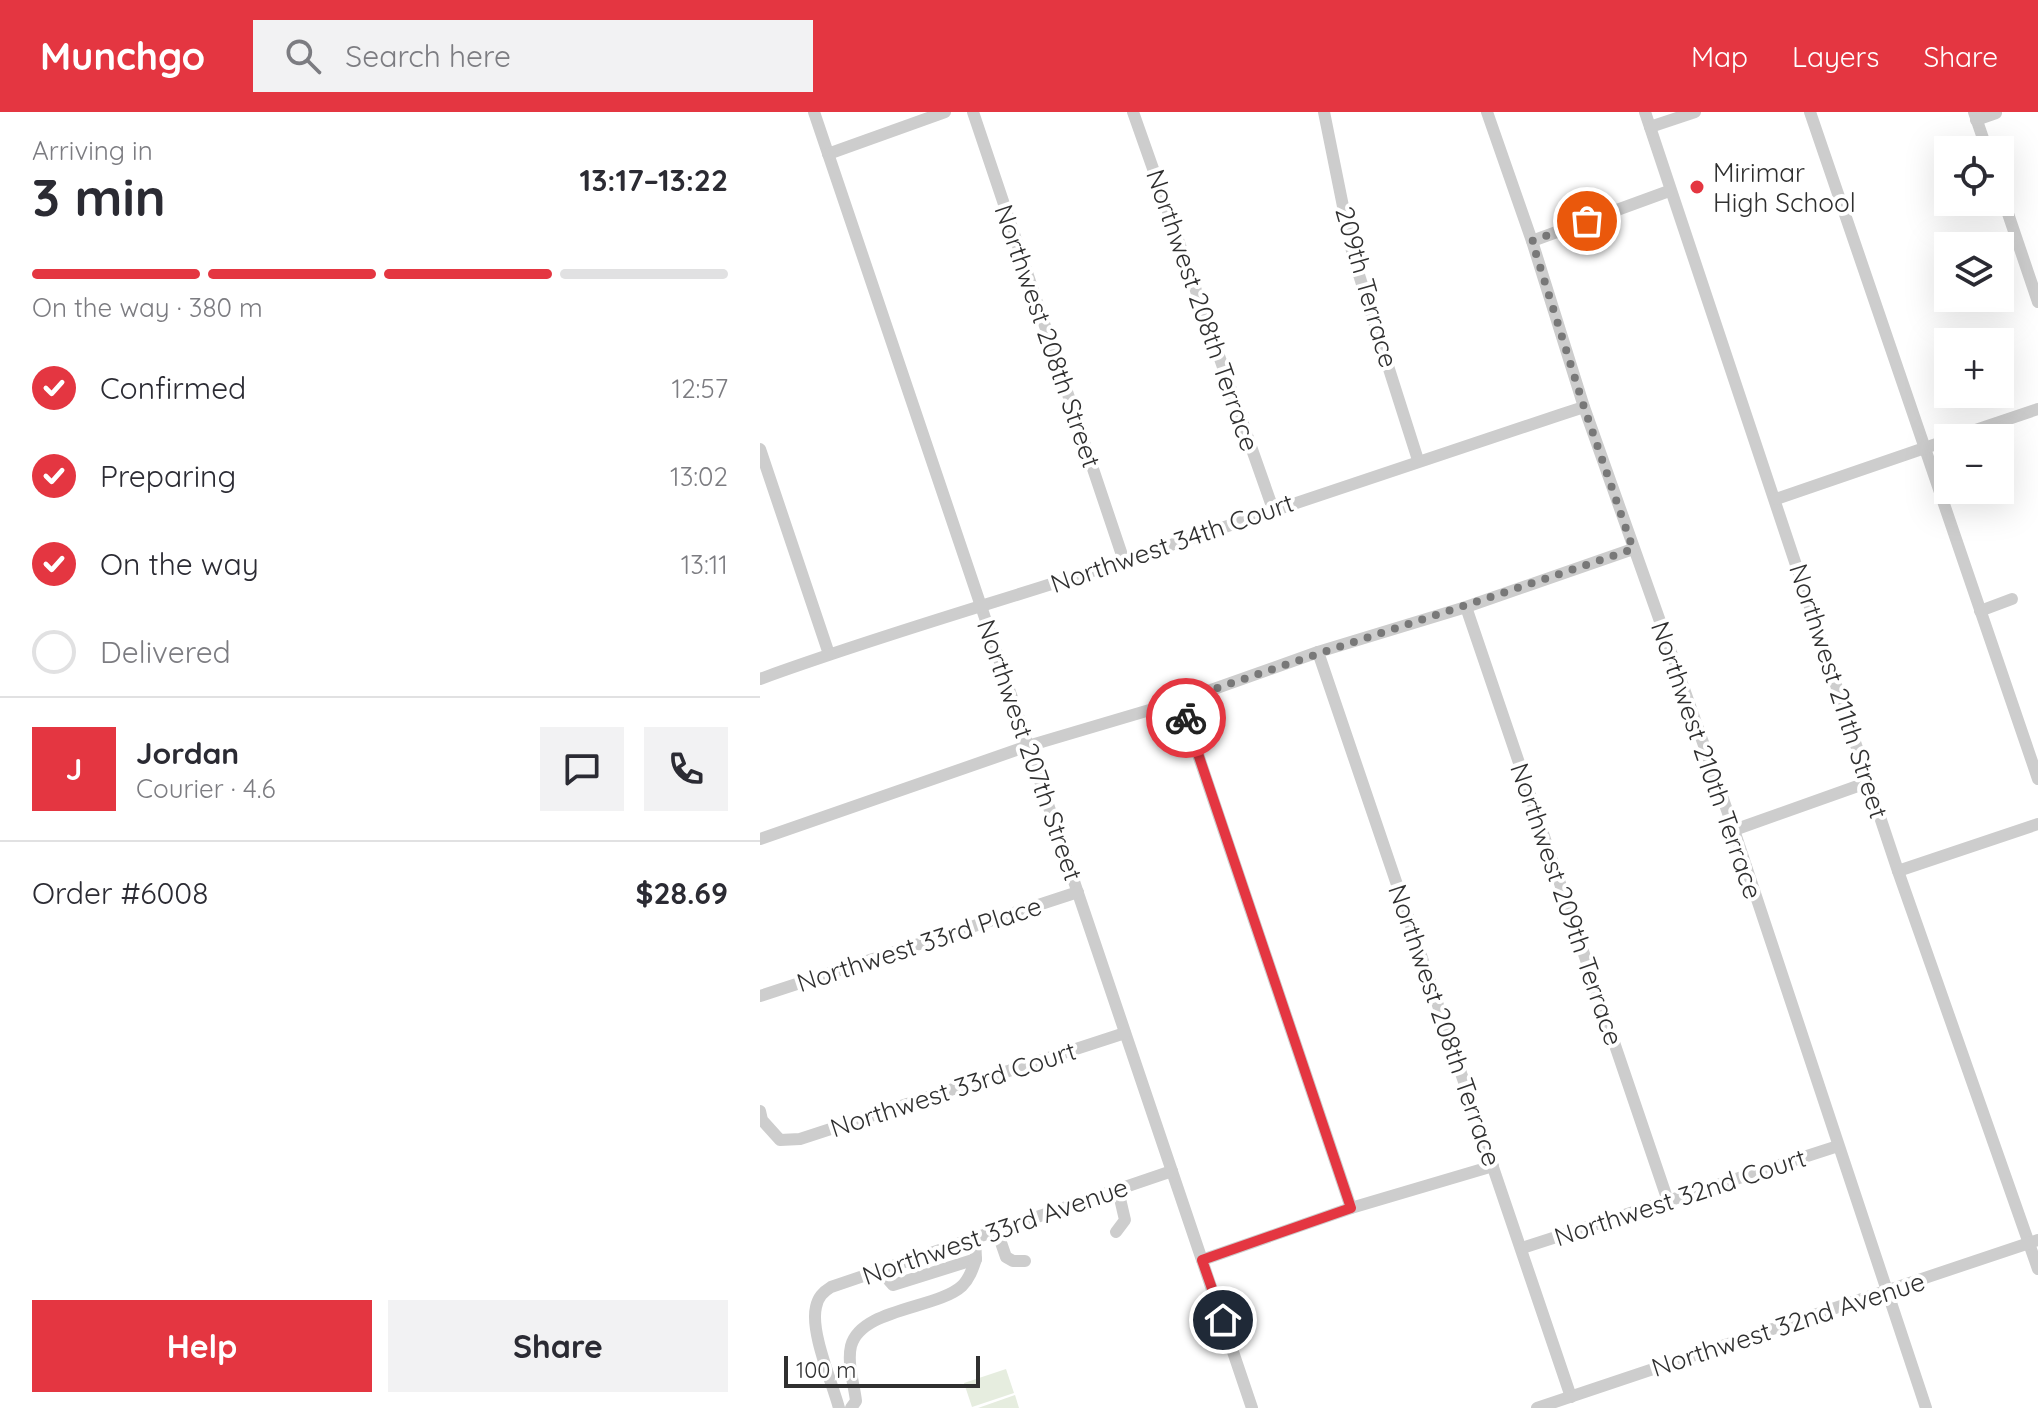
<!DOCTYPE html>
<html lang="en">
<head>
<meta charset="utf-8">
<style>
	body { margin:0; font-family:Quicksand,sans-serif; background:#f2f2f3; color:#2b2b33; height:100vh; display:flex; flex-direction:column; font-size:30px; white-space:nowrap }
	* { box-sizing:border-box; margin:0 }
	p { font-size:26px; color:#7c7c81 }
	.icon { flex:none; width:44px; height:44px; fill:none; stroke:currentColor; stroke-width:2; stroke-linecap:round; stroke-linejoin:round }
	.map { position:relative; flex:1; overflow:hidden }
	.details { display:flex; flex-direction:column; background:#fff; width:760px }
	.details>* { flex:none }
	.tools { position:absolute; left:1174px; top:24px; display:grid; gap:16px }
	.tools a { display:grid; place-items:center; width:80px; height:80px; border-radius:0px; background:#fff; box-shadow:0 8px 32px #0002; font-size:40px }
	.scale { position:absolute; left:24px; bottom:20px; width:196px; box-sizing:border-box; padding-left:8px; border:4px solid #303030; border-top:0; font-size:22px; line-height:28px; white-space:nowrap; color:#303030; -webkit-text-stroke:6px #fff; paint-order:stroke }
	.pin { position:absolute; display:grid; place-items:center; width:68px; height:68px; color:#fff; margin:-34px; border:4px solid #fff; border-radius:50%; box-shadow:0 2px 8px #0007 }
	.courier { position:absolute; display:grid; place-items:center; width:80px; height:80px; margin:-40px; border:6px solid #e43641; border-radius:50%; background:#fff; color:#222; box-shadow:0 2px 10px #0007 }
	.summary em { font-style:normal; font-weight:700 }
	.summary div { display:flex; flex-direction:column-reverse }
	.summary { display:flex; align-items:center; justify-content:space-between; height:136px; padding:0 32px }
	h1 { font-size:52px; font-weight:700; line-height:60px }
	.bar { display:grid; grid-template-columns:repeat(4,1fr); gap:12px 8px; align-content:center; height:96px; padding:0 32px }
	.bar i { height:10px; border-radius:6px; background:#e1e1e2 }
	.bar .selected { background:#e43641 }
	.bar p { grid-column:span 4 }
	.line { display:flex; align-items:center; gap:20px; padding:0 32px; border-top:2px solid #e1e1e2 }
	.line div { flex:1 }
	.round { display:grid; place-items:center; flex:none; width:84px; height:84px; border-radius:0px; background:#f2f2f3 }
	ol { padding:0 32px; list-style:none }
	li { display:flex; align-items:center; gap:24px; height:88px }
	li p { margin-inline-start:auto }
	li .icon { padding:8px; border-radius:50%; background:#e43641; color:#fff; stroke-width:4 }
	li:last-child { color:#7c7c81 }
	li i { width:44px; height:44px; border:4px solid #e1e1e2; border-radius:50% }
	.button { display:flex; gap:16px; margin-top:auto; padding:16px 32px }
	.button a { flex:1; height:92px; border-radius:0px; background:#e43641; color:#fff; font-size:32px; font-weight:700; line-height:92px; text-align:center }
	.button a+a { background:#f2f2f3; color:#2b2b33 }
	header { display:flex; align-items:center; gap:48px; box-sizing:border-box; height:112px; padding:0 40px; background:#e43641; color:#fff }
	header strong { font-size:38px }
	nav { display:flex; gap:44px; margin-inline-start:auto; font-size:28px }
	.search { width:560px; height:72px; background:#f2f2f3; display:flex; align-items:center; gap:20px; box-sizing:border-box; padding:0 28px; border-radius:0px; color:#7c7c81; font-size:30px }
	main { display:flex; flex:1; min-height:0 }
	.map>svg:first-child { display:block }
	.green { fill:#e6eddf }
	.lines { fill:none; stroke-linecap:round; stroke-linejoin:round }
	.minor { stroke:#cdcdcd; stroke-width:12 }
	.done { stroke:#787878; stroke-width:8; stroke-dasharray:0 14.4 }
	.route { stroke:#e43641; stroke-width:10 }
	.poi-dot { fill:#e43641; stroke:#fff; stroke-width:3 }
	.labels { text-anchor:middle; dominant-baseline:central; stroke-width:8; stroke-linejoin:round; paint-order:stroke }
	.poi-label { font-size:26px; fill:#303030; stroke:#fff; text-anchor:start }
	.street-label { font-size:26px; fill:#303030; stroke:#fff }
</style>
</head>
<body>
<header>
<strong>Munchgo</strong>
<div class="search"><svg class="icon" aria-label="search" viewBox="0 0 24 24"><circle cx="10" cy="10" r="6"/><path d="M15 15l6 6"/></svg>Search here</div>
<nav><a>Map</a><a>Layers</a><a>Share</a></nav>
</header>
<main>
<section class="details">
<div class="summary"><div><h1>3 min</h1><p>Arriving in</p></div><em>13:17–13:22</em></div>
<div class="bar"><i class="selected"></i><i class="selected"></i><i class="selected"></i><i></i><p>On the way · 380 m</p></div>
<ol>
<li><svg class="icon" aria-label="check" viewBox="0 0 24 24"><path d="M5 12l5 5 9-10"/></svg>Confirmed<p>12:57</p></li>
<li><svg class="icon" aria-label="check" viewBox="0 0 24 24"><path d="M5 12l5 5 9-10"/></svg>Preparing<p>13:02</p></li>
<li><svg class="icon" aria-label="check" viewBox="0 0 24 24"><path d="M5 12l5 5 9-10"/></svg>On the way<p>13:11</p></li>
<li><i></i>Delivered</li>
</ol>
<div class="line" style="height:144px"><b class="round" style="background:#e43641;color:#fff">J</b><div><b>Jordan</b><p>Courier · 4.6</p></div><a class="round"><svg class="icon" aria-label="chat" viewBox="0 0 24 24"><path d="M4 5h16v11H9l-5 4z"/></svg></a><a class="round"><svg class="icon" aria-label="phone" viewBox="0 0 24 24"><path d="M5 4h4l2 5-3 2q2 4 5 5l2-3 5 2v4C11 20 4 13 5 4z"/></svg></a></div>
<div class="line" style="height:104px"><div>Order #6008</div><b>$28.69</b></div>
<div class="button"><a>Help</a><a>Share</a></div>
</section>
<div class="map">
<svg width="1278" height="1296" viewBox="0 0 1278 1296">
	<rect width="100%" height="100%" fill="#fff"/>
	<g class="green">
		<path d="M 246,1257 L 254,1281 L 212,1295 L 204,1271 Z"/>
		<path d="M 255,1283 L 259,1296 L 218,1296 Z"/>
	</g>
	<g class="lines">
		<g class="minor">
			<path d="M 54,0 L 492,1296"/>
			<path d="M 213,0 L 364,449"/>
			<path d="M 373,0 L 513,397"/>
			<path d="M 564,0 L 593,144 L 658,348"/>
			<path d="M 727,0 L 772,129 L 824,295 L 974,718 L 1166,1296"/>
			<path d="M 885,0 L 1138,759 L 1278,1157"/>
			<path d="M 1050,0 L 1278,667"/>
			<path d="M 1214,0 L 1227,38"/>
			<path d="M 1216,8 L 1236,1"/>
			<path d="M 890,15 L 935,0"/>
			<path d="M 68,42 L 185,0"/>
			<path d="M 1240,78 L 1278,190"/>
			<path d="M 772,129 L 909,79"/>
			<path d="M 1192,326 L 1278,297"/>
			<path d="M 0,337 L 69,542"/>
			<path d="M 1016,387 L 1188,328"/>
			<path d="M 706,495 L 908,1089"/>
			<path d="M 1220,499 L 1252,487"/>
			<path d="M 558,540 L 811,1285"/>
			<path d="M 0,567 C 120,523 242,489 363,449 C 517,398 670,345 824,295"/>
			<path d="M 420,589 L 591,1096"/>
			<path d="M 974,718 L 1109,670"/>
			<path d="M 0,727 L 268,634 L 420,589 L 558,540 L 706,495 L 873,437"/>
			<path d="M 1138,759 L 1278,712"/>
			<path d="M 0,884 L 318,780"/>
			<path d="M 0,999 L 2,1008 L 20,1028 L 40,1027 L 365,921"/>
			<path d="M 237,1119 L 246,1145 L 253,1149 L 265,1149"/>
			<path d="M 356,1120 L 365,1108 L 358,1078"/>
			<path d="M 762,1136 L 1078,1034"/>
			<path d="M 442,1148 L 591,1096 L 733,1054"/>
			<path d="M 120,1158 L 133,1173 L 216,1147 L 215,1126"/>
			<path d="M 79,1296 C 72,1270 50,1220 56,1195 C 58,1185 63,1180 71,1175 L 412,1059"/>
			<path d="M 91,1296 L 96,1289 C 94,1272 87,1251 91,1234 C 101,1196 177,1197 202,1174 C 210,1166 213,1156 216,1147"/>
			<path d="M 777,1296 L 1278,1128"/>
		</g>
	</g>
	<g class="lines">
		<path class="done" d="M 426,606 L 420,589 C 571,536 722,489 873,437 L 824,295 L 772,129 L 827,109"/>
		<path class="route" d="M 426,606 L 591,1096 L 442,1148 L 463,1208"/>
	</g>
	<circle class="poi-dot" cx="937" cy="75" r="8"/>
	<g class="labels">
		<g class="poi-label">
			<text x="953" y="60">Mirimar<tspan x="953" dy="30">High School</tspan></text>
		</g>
		<g class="street-label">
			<text transform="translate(607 175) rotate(74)">209th Terrace</text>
			<text transform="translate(443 198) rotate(71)">Northwest 208th Terrace</text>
			<text transform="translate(288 224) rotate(71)">Northwest 208th Street</text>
			<text transform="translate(412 431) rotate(-19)">Northwest 34th Court</text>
			<text transform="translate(1079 579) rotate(72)">Northwest 211th Street</text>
			<text transform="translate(270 638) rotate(71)">Northwest 207th Street</text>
			<text transform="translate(947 648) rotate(71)">Northwest 210th Terrace</text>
			<text transform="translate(807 792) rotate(71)">Northwest 209th Terrace</text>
			<text transform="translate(159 832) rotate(-18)">Northwest 33rd Place</text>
			<text transform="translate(685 913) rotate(71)">Northwest 208th Terrace</text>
			<text transform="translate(193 977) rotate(-18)">Northwest 33rd Court</text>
			<text transform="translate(920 1085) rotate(-18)">Northwest 32nd Court</text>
			<text transform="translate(235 1119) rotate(-19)">Northwest 33rd Avenue</text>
			<text transform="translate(1028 1212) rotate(-18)">Northwest 32nd Avenue</text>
		</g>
	</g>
</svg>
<div class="tools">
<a><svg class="icon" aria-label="locate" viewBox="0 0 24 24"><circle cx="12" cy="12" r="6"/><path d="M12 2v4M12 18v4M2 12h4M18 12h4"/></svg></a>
<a><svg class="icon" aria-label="layers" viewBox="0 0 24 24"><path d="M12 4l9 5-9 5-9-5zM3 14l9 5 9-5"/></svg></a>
<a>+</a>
<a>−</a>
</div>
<div class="scale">100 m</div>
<div class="pin" style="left:827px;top:109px;background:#ea580c"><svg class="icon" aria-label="bag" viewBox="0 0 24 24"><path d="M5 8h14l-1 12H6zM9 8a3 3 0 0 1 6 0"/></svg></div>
<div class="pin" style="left:463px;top:1208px;background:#1f2937"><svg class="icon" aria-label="home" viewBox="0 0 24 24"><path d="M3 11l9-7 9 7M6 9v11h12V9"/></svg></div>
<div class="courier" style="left:426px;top:606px"><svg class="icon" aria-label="bike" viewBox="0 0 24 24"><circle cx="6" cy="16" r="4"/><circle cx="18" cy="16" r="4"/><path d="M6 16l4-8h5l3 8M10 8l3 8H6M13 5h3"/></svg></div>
</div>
</main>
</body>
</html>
